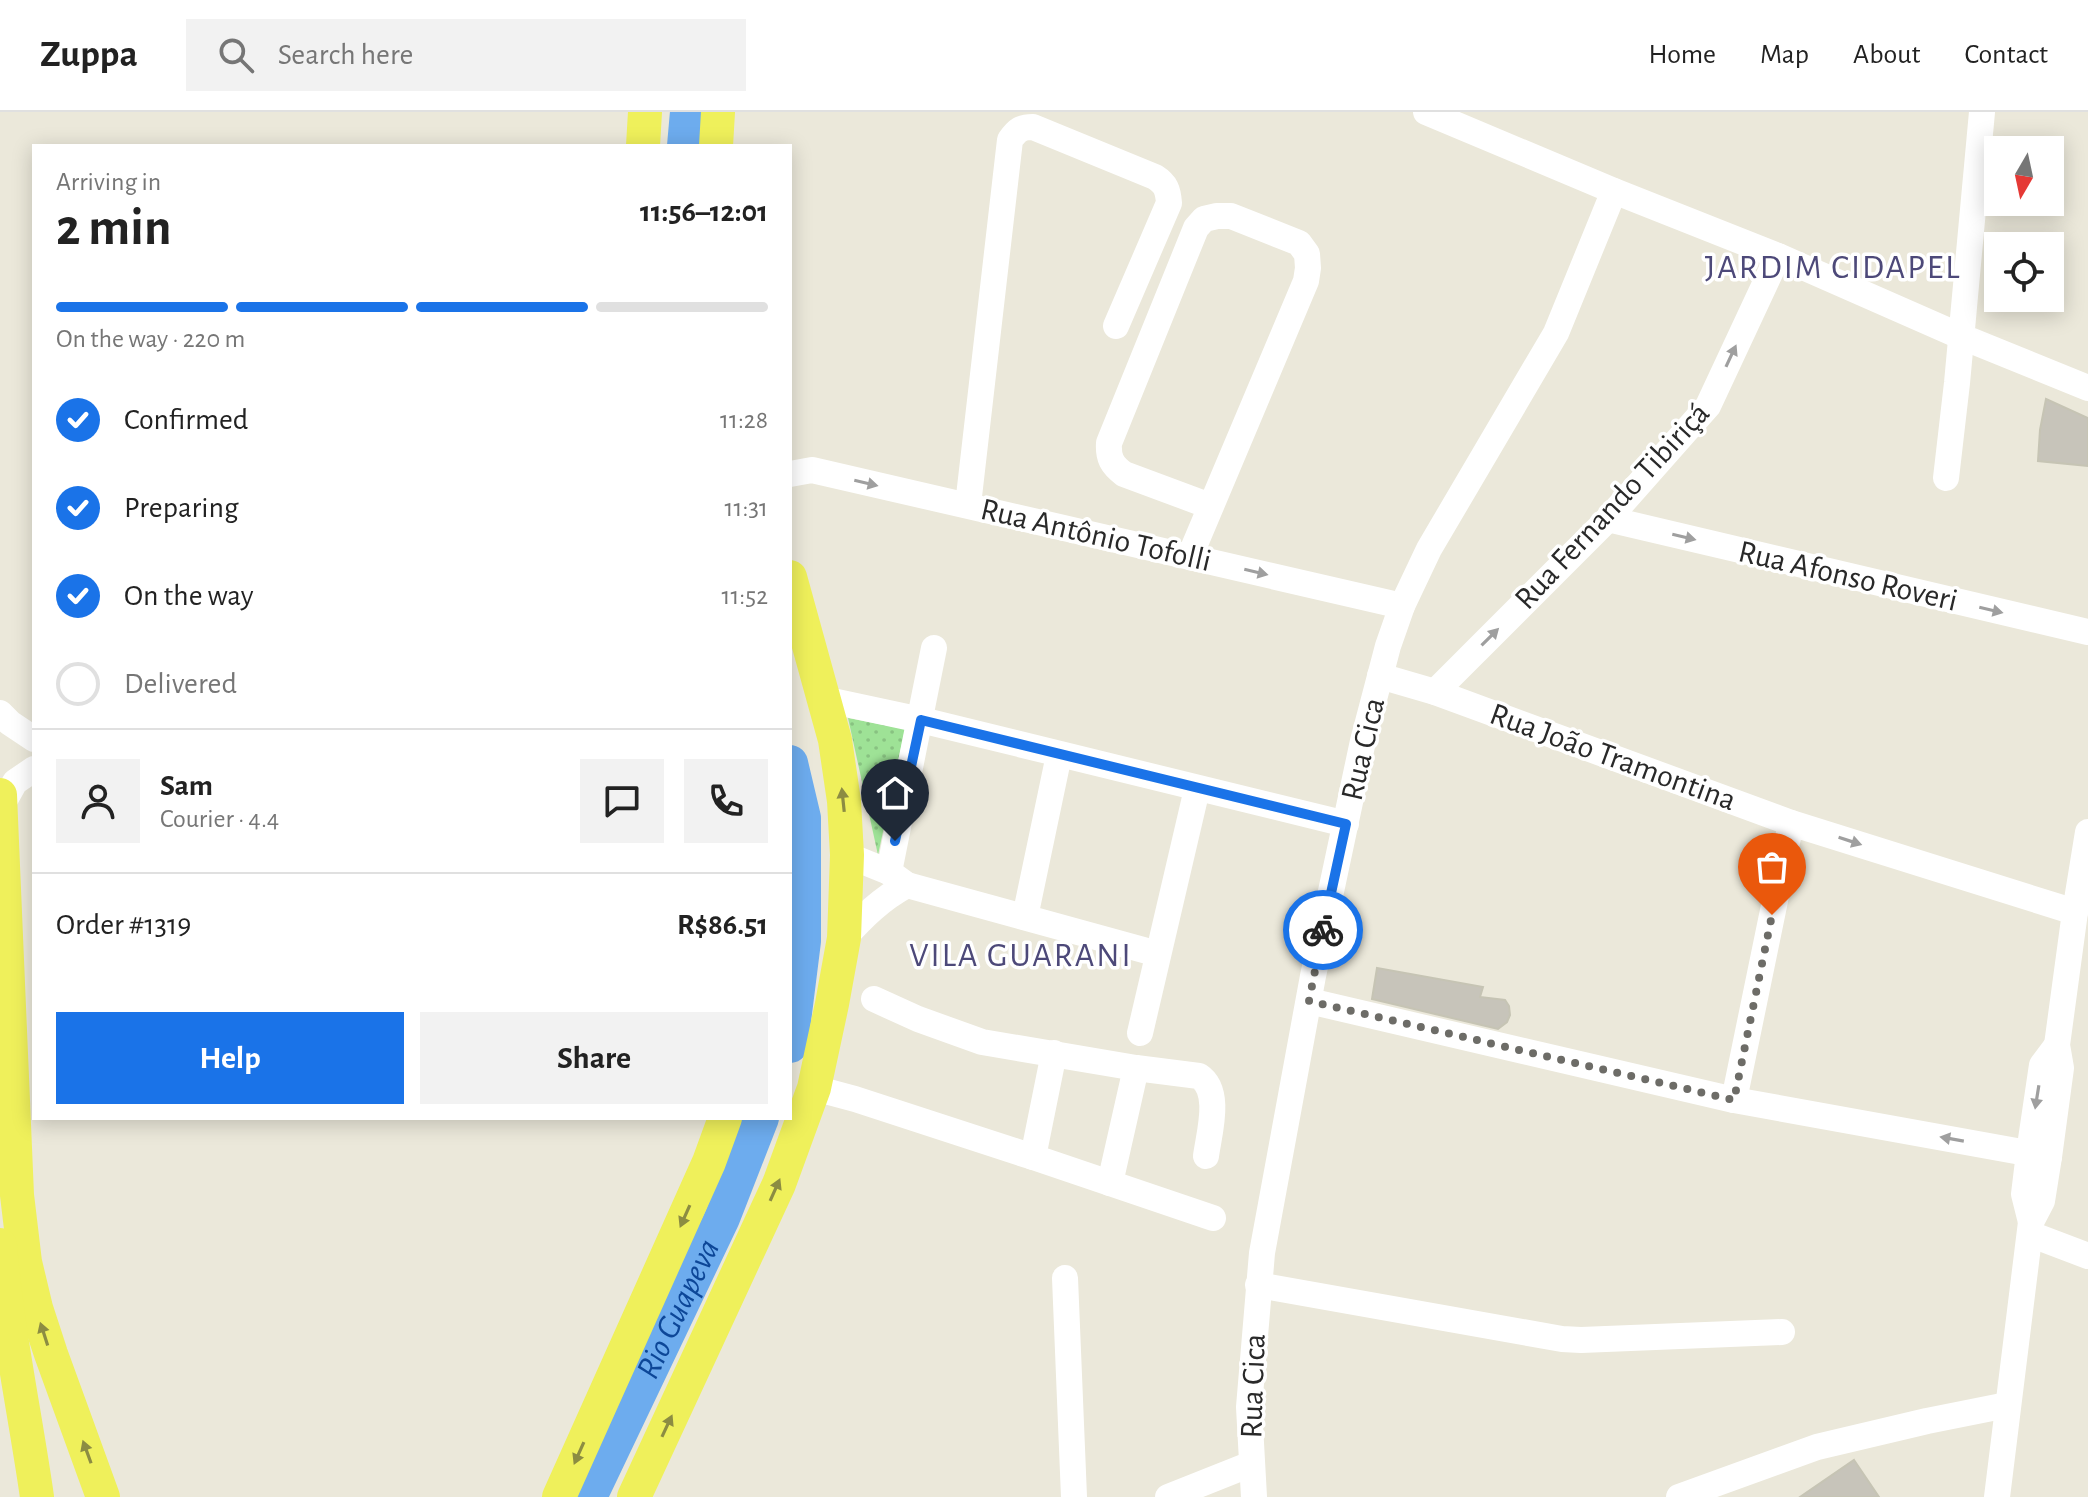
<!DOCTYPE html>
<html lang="en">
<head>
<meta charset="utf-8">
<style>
	body { margin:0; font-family:"Alegreya Sans",sans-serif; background:#f2f2f2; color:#222; height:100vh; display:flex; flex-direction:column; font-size:30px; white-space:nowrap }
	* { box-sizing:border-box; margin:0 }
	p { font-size:26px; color:#767676 }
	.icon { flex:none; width:44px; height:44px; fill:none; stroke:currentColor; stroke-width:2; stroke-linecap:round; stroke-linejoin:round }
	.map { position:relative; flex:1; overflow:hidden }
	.drawer { position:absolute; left:32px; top:32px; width:760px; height:976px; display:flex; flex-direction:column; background:#fff; border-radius:0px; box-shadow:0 4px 20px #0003 }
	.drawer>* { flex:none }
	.needle { width:52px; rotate:189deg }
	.buttons { position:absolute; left:1984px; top:24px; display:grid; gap:16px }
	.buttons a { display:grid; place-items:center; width:80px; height:80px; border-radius:0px; background:#fff; box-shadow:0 4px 20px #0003; font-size:40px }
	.pin { position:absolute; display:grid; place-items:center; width:68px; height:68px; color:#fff; margin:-82px -34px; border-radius:50% 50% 50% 0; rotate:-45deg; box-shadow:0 0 8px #0007 }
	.pin .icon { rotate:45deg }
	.courier { position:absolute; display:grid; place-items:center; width:80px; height:80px; margin:-40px; border:6px solid #1a73e8; border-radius:50%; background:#fff; color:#222; box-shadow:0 2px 10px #0007 }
	.head em { font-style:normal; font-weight:600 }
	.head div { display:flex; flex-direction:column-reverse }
	.head { display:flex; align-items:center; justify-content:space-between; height:136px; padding:0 24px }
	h1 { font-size:52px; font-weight:600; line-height:60px }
	.bar { display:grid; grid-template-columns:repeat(4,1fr); gap:12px 8px; align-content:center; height:96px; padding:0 24px }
	.bar i { height:10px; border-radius:6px; background:#e0e0e0 }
	.bar .selected { background:#1a73e8 }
	.bar p { grid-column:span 4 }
	.line { display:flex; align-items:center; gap:20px; padding:0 24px; border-top:2px solid #e0e0e0 }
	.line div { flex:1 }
	.round { display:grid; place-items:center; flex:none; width:84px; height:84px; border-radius:0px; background:#f2f2f2 }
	ol { padding:0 24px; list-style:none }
	li { display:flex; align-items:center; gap:24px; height:88px }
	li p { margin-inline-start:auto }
	li .icon { padding:8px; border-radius:50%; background:#1a73e8; color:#fff; stroke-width:4 }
	li:last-child { color:#767676 }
	li i { width:44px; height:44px; border:4px solid #e0e0e0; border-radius:50% }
	.action { display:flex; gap:16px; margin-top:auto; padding:16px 24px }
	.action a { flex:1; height:92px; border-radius:0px; background:#1a73e8; color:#fff; font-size:32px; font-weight:600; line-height:92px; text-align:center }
	.action a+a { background:#f2f2f2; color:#222 }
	header { display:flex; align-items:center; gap:48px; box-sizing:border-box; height:112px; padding:0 40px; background:#fff; border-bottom:2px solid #e0e0e0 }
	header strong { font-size:38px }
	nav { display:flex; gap:44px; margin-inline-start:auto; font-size:28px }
	.search { width:560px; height:72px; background:#f2f2f2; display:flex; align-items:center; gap:20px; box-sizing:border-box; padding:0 28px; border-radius:0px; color:#767676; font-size:30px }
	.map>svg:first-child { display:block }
	.park { fill:url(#park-dots) }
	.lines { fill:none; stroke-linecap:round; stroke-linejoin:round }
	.river { stroke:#6dacee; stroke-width:36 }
	.building { fill:#c7c4ba; stroke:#c6c4b4; stroke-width:2 }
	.minor { stroke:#fff; stroke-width:26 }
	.major { stroke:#eff05b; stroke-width:34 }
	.oneway { fill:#9f9f9f }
	.oneway2 { fill:#8c8c42 }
	.done { stroke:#6d6c67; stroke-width:8; stroke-dasharray:0 14.4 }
	.route { stroke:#1a73e8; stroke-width:10 }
	.labels { text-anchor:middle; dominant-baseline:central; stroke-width:7; stroke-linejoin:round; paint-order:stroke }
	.street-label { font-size:32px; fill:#292929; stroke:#fff }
	.neighbourhood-label { font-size:34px; letter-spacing:2px; fill:#4d4979; stroke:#fff }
	.water-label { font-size:34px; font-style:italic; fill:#0d4798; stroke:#fff }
</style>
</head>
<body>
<header>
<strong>Zuppa</strong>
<div class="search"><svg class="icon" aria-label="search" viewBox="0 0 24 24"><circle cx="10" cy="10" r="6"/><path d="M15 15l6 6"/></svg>Search here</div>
<nav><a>Home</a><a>Map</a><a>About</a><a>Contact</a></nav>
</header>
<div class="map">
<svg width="2088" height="1385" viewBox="0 0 2088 1385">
	<defs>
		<pattern id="park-dots" width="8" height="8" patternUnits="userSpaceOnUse" patternTransform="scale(2)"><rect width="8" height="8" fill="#9ee296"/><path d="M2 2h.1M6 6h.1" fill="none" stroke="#88c281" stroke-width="1.8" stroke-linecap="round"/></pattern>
	</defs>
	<rect width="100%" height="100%" fill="#ebe8da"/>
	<path class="park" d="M 848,606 L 905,617 L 878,743 Z"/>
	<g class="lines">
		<g class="river">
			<path d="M 685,34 L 688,0"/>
			<path d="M 790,651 L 803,706 L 803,829 L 790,933"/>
			<path id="s1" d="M 589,1385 L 722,1106 L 761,1006"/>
		</g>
	</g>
	<g class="building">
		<path d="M 2046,287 L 2088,306 L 2088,354 L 2038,349 L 2040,318 Z"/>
		<path d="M 1377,856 L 1483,875 L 1480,885 L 1505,888 L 1509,894 L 1510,903 L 1507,910 L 1498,917 L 1372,887 Z"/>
		<path d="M 1854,1348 L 1879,1385 L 1800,1385 Z"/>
	</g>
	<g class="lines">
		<g class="minor">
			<path d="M 1426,0 L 1614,79 L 1778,144 L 1960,224 L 2088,276"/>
			<path d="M 790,362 L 812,358 L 1402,494"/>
			<path d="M 1946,366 L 1957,271 L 1982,0"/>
			<path d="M 968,393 L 1010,28 C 1017,18 1021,15 1033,15 L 1155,65 C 1166,72 1168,78 1169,91 L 1116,214"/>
			<path d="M 1608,407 L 2088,520"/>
			<path d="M 1190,444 L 1306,169 L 1308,156 L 1307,142 L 1299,131 L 1231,104 L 1217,104 L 1204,107 L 1196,116 L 1109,331 C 1108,346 1112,353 1124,362 L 1210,394"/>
			<path d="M 1380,564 L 1435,580 L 1791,711 L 2075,800"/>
			<path d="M 1435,580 L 1608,407 L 1708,294 L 1778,144"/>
			<path d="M 823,587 L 921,608 L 1346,712"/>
			<path d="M 0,601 L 10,611 L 34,627"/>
			<path d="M 1,695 L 15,670 L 34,657"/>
			<path d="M 847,743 L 889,760 L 907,773 L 1158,842"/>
			<path d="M 889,760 L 934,536"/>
			<path d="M 1025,805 L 1059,643"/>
			<path d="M 844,826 C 863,805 881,787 907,773"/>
			<path d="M 874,887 L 918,907 L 982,930 L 1136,956 L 1110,1071"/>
			<path d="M 1309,889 L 1734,988 L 2049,1045"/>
			<path d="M 1140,921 L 1197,677"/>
			<path d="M 1136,956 L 1199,964 C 1222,979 1209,1021 1206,1044"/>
			<path d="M 814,976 L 855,987 L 1033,1045 L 1213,1106"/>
			<path d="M 1734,988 L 1791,711"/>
			<path d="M 1033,1045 L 1054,941"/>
			<path d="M 2031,1110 L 2024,1082 L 2029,1041 L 2042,953 L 2057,933"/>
			<path d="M 2030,1122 L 2088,1144"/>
			<path d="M 1065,1166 L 1074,1385"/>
			<path d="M 1258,1173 L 1562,1227 L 1581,1228 L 1782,1220"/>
			<path d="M 1168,1385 L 1251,1352"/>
			<path d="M 1254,1385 L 1249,1295 L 1262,1141 L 1313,864 L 1363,629 L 1388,534 L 1402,494 L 1429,437 L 1556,221 L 1614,79"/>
			<path d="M 1679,1385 L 1817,1335 L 1927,1309 L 2007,1293"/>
			<path d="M 1997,1385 L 2031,1110 L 2042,1089 L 2049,1045 L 2061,956 L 2057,933 L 2075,800 L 2088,720"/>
		</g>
		<g class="major">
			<path d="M 643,34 L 645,0"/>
			<path d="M 716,34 L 718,0"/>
			<path d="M 0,683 L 17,1083 L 25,1150 L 36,1196 L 51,1242 L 103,1385"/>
			<path d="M 0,1133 C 7,1218 25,1301 37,1385"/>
			<path d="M 559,1385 L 709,1050 L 725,1006"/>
			<path d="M 634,1385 L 779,1072 L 814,976 L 832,892 L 844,826 L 847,743 L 844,689 L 835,628 L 790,465"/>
		</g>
	</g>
	<defs><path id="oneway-solid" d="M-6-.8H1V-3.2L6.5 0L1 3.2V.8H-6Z" transform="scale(2)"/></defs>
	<g class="oneway">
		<use href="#oneway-solid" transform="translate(1731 244) rotate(-65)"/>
		<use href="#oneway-solid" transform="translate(866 371) rotate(13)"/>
		<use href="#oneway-solid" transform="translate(1684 425) rotate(13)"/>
		<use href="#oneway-solid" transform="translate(1256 460) rotate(13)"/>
		<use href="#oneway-solid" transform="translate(1991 498) rotate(13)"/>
		<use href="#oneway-solid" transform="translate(1490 525) rotate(-45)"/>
		<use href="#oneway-solid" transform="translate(1850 729) rotate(18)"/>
		<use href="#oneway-solid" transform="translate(2037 985) rotate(99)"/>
		<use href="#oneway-solid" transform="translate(1952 1027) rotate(-170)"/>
	</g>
	<g class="oneway2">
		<use href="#oneway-solid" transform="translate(843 688) rotate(-96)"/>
		<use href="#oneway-solid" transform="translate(775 1078) rotate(-66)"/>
		<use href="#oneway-solid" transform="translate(685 1104) rotate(114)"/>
		<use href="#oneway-solid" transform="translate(44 1222) rotate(-108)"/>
		<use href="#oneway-solid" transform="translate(667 1314) rotate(-65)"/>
		<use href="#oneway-solid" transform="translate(87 1340) rotate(-110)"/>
		<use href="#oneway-solid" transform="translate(579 1341) rotate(114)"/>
	</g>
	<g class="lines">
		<path class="done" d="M 1323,818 L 1309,889 L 1734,988 L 1772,803"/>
		<path class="route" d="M 895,729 L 921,608 L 1346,712 L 1323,818"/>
	</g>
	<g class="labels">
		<g class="street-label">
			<text transform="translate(1612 394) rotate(-47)">Rua Fernando Tibiriçá</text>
			<text transform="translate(1096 423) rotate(13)">Rua Antônio Tofolli</text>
			<text transform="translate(1848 464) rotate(13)">Rua Afonso Roveri</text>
			<text transform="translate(1363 637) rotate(-77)">Rua Cica</text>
			<text transform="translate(1613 645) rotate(20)">Rua João Tramontina</text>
			<text transform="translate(1253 1274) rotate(-88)">Rua Cica</text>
		</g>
		<g class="neighbourhood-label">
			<text x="1833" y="156">JARDIM CIDAPEL</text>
			<text x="1021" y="844">VILA GUARANI</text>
		</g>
		<g class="water-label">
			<text stroke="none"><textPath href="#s1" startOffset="208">Rio Guapeva</textPath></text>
		</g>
	</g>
</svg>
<div class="buttons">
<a><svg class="needle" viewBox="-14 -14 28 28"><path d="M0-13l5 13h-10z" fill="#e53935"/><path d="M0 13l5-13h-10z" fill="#767676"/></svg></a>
<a><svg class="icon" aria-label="locate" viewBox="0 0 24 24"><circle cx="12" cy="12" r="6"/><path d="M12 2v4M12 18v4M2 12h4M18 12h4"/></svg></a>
</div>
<div class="pin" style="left:1772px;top:803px;background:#ea580c"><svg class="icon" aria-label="bag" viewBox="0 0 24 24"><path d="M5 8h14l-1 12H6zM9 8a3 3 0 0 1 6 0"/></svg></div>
<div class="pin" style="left:895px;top:729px;background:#1f2937"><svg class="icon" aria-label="home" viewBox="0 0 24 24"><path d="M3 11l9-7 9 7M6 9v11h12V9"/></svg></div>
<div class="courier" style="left:1323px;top:818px"><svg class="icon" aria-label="bike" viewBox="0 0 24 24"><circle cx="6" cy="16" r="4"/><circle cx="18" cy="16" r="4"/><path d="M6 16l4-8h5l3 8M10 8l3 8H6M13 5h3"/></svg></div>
<section class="drawer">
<div class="head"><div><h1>2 min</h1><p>Arriving in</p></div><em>11:56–12:01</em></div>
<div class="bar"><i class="selected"></i><i class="selected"></i><i class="selected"></i><i></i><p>On the way · 220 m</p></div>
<ol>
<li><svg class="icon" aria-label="check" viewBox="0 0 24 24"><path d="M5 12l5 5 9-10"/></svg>Confirmed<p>11:28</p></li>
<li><svg class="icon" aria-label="check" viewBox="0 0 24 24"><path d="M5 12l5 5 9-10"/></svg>Preparing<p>11:31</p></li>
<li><svg class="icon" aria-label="check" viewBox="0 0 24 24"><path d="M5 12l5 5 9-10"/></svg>On the way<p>11:52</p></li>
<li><i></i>Delivered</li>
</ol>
<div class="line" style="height:144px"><a class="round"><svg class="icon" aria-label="person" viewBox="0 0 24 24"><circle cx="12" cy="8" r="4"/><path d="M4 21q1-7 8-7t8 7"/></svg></a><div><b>Sam</b><p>Courier · 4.4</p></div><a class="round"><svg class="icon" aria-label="chat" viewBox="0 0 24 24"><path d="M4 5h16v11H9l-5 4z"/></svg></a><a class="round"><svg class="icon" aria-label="phone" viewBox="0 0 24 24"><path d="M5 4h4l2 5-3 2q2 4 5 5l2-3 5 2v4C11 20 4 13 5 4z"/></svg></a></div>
<div class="line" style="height:104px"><div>Order #1319</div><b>R$86.51</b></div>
<div class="action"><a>Help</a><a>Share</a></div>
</section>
</div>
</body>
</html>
